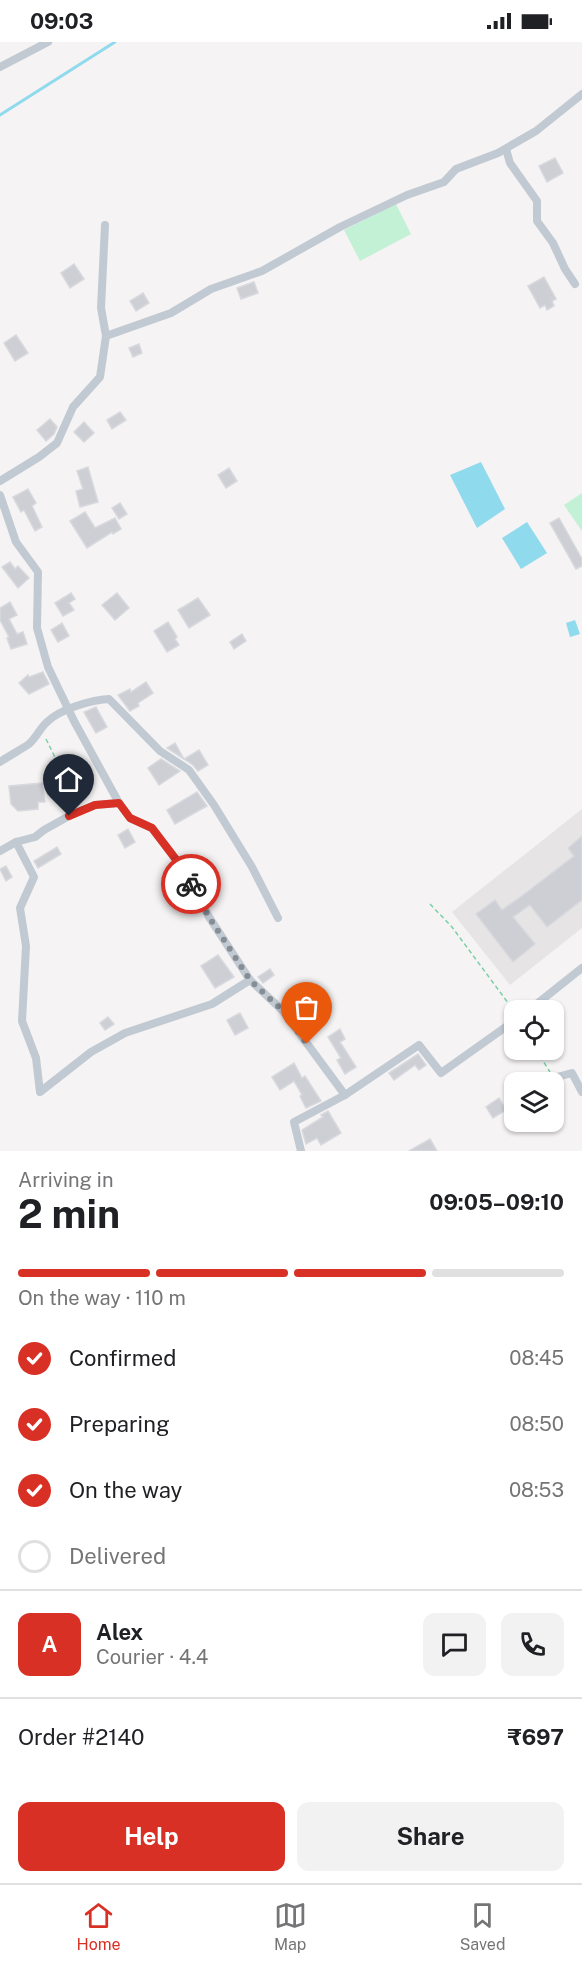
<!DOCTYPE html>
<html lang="en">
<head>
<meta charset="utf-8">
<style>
	body { margin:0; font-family:"Public Sans",sans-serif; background:#f2f2f2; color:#202124; height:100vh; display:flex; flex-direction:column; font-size:22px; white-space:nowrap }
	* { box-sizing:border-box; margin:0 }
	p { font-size:20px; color:#757577 }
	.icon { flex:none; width:33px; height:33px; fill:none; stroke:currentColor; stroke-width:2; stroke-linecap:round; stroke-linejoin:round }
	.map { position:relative; height:1109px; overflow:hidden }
	.details { display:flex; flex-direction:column; background:#fff; flex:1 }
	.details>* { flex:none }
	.buttons { position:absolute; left:504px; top:958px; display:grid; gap:12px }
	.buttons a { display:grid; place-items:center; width:60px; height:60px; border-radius:12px; background:#fff; box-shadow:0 2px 4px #0004; font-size:30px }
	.pin { position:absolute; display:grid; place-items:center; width:51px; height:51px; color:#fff; margin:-62px -26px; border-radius:50% 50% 50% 0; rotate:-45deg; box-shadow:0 0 6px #0007 }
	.pin .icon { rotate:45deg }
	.courier { position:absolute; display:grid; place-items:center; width:60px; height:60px; margin:-30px; border:4px solid #d93025; border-radius:50%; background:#fff; color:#222; box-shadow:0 2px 8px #0007 }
	.headline em { font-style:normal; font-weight:700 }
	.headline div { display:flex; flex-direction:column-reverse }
	.headline { display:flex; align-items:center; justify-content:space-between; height:102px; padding:0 18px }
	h1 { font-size:39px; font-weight:700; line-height:45px }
	.bar { display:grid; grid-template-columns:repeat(4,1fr); gap:9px 6px; align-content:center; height:72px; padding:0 18px }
	.bar i { height:8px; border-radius:4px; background:#e0e0e0 }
	.bar .on { background:#d93025 }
	.bar p { grid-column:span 4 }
	.line { display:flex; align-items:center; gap:15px; padding:0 18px; border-top:2px solid #e0e0e0 }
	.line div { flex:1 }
	.round { display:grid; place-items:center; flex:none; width:63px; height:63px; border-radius:12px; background:#f2f2f2 }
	ol { padding:0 18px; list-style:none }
	li { display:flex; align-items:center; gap:18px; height:66px }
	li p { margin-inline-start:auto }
	li .icon { padding:6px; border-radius:50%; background:#d93025; color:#fff; stroke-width:4 }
	li:last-child { color:#757577 }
	li i { width:33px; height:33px; border:3px solid #e0e0e0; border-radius:50% }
	.cta { display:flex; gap:12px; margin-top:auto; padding:12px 18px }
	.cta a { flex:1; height:69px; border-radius:12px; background:#d93025; color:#fff; font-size:24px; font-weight:700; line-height:69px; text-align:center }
	.cta a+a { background:#f2f2f2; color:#202124 }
	.status { display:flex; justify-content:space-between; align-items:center; height:42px; padding:0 30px; background:#fff; direction:ltr }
	.status svg { height:16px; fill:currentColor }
	.tab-bar { display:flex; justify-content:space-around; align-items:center; height:84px; border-top:2px solid #e0e0e0; background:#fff; font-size:16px; color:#757577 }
	.tab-bar a { display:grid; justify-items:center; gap:3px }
	.tab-bar .on { color:#d93025 }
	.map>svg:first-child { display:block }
	.education { fill:#e6e4e5 }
	.green { fill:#c3f1d5 }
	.water { fill:#90daee }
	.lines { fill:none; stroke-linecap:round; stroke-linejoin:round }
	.stream { stroke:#90daee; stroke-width:3 }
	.building { fill:#cdcfd5; stroke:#d7d9de; stroke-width:1.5 }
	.path { stroke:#7ad0a6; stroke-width:1.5; stroke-dasharray:4.5 3; stroke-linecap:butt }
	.street { stroke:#c1cad2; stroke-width:8 }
	.done { stroke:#868d94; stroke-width:6; stroke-dasharray:0 10.8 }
	.route { stroke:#d93025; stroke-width:8 }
</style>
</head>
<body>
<div class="status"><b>09:03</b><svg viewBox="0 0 49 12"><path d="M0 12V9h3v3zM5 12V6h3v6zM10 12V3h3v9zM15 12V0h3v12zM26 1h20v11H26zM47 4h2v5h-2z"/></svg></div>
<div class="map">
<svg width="582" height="1109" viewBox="0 0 582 1109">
	<rect width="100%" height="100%" fill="#f5f3f3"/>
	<path class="education" d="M 582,767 L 582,886 L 510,943 L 452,870 Z"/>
	<g class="green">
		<path d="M 396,162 L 411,192 L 360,219 L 344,188 Z"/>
		<path d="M 582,451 L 582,489 L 564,463 Z"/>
	</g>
	<g class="water">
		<path d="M 481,420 L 505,467 L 477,486 L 450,433 Z"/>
		<path d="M 527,480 L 547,511 L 521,527 L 502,496 Z"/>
		<path d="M 575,578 L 580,592 L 570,595 L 566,581 Z"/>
	</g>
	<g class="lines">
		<path class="stream" d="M 0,73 L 115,0"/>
	</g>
	<g class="building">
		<path d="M 555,116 L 563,131 L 547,140 L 539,124 Z"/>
		<path d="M 74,222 L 84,237 L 70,246 L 61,231 Z"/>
		<path d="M 544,235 L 556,257 L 552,259 L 554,264 L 547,268 L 545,263 L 540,266 L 528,244 Z"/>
		<path d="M 254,240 L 258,251 L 241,257 L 237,246 Z"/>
		<path d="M 143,251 L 149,261 L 136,269 L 130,259 Z"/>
		<path d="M 16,293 L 28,311 L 15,319 L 4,301 Z"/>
		<path d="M 139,302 L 142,311 L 133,315 L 129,306 Z"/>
		<path d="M 120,370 L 126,378 L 112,387 L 107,378 Z"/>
		<path d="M 50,377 L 57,385 L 54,392 L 46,399 L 37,388 Z"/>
		<path d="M 84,380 L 94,391 L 84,400 L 74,390 Z"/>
		<path d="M 88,425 L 98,460 L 80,465 L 76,449 L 83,447 L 77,429 Z"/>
		<path d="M 229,426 L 237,439 L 226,446 L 218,433 Z"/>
		<path d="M 28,447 L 36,461 L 32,464 L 42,485 L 35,489 L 24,468 L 21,470 L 13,455 Z"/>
		<path d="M 120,461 L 127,472 L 119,477 L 112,466 Z"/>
		<path d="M 85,470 L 95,486 L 115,476 L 121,487 L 113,492 L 112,490 L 87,506 L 70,479 Z"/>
		<path d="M 559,476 L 582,517 L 582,524 L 576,527 L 550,481 Z"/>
		<path d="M 10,520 L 15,527 L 18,524 L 29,536 L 18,546 L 2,525 Z"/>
		<path d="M 71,551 L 75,557 L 69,561 L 74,568 L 63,574 L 55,561 Z"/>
		<path d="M 117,551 L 129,566 L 115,578 L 102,563 Z"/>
		<path d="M 198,556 L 210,573 L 189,586 L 178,568 Z"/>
		<path d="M 10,560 L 17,573 L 9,577 L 17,592 L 23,590 L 27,602 L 11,607 L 7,596 L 9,595 L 0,578 L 0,566 Z"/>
		<path d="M 168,580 L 177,595 L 175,597 L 179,603 L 167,610 L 154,589 Z"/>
		<path d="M 62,581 L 69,594 L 58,600 L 51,588 Z"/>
		<path d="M 242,592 L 246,599 L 234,607 L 230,600 Z"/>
		<path d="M 43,630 L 49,642 L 29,652 L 19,641 L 28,633 L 29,635 Z"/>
		<path d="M 146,640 L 153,651 L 138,661 L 139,664 L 130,669 L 118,653 L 130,647 L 131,650 Z"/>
		<path d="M 96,665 L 107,685 L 96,691 L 84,670 Z"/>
		<path d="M 175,701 L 184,717 L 167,706 Z"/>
		<path d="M 199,708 L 208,723 L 198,729 L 193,723 L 184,717 Z"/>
		<path d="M 161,717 L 180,729 L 159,743 L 148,726 Z"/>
		<path d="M 42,741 L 45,760 L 38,760 L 38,767 L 18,769 L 11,762 L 9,744 Z"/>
		<path d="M 197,750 L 207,764 L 175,782 L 167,768 Z"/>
		<path d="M 128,787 L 135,800 L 125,806 L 118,793 Z"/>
		<path d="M 582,794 L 582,858 L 547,885 L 530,863 L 513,875 L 535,902 L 513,920 L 476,872 L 495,858 L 502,868 L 523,853 L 574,814 L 568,806 Z"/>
		<path d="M 57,805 L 61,812 L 38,826 L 34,819 Z"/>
		<path d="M 6,824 L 12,835 L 6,839 L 0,827 Z"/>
		<path d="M 218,913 L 234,935 L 215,946 L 201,924 Z"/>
		<path d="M 270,927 L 274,933 L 263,941 L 258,935 Z"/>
		<path d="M 240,971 L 248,986 L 235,993 L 227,978 Z"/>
		<path d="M 108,975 L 114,982 L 105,988 L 100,981 Z"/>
		<path d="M 340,987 L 345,997 L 340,1000 L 356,1025 L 345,1032 L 337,1018 L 341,1016 L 328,995 Z"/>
		<path d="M 418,1012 L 426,1023 L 419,1028 L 415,1023 L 394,1038 L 389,1031 Z"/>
		<path d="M 294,1021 L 302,1036 L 305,1034 L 321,1059 L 306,1066 L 300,1054 L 302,1053 L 294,1039 L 280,1048 L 272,1035 Z"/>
		<path d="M 499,1056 L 506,1068 L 493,1076 L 486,1065 Z"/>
		<path d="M 328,1069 L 341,1091 L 321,1103 L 317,1096 L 306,1102 L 302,1088 L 323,1075 L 321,1073 Z"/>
		<path d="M 430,1097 L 437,1109 L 409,1109 Z"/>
	</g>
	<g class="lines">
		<g class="path">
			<path d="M 46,697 L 77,760"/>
			<path d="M 430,862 L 452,885 L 514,969"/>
			<path d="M 536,1008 L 550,1030"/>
		</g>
		<g class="street">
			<path d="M 0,25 L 48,0"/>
			<path d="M 506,107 L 510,121 L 537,159 L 537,179 L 553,201 L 565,227 L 575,242"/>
			<path d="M 105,183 L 101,266 L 106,294"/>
			<path d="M 0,439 L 39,415 L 57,401 L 73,365 L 100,335 L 106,294 L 171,271 L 211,247 L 262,229 L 340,185 L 407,153 L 444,140 L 456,127 L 498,111 L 536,89 L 582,52"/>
			<path d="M 0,453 L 16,500 L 38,530 L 37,586 L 48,625 L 74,679 L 119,761 L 130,776 L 152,786 L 184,828 L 209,875 L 250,938 L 283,969 L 345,1053"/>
			<path d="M 0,720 C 9,714 20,708 29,702 C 37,695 40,686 47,680 C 60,667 91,658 109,657 L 160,709 L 189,728 L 214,763 L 252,825 L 278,876"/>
			<path d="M 16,800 L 34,835 L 20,866 L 26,904 L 22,979 L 36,1016 L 40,1050 L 91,1010 L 125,991 L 212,962 L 250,938"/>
			<path d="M 0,809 L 16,800 L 35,795 L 44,788 L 69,774 L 95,763 L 119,761"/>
			<path d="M 528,969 L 582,926"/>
			<path d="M 557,1035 L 572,1031 L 582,1050"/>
			<path d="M 301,1109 L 294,1080 L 345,1053 L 419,1003 L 441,1031 L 514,979"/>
		</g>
	</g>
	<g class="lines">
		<path class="done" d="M 191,842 L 209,875 L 250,938 L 283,969 L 307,1002"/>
		<path class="route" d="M 69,774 L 95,763 L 119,761 L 130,776 L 152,786 L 184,828 L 191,842"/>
	</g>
</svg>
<div class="buttons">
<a><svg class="icon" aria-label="locate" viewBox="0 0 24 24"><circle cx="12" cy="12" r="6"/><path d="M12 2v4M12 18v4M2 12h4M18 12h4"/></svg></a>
<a><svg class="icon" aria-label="layers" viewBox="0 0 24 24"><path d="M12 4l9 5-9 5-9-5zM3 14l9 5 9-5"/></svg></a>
</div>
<div class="pin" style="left:307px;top:1002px;background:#ea580c"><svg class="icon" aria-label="bag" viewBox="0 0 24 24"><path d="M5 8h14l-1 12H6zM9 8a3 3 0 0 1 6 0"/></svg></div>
<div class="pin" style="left:69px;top:774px;background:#1f2937"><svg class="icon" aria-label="home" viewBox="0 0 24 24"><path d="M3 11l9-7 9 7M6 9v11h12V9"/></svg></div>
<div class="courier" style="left:191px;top:842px"><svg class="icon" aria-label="bike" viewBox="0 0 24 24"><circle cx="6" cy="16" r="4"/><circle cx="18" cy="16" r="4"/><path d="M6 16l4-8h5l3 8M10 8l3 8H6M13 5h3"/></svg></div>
</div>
<section class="details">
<div class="headline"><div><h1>2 min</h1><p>Arriving in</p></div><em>09:05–09:10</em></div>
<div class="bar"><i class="on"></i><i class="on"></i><i class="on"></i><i></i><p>On the way · 110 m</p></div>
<ol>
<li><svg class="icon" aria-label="check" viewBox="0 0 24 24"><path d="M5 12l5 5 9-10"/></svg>Confirmed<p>08:45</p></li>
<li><svg class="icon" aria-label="check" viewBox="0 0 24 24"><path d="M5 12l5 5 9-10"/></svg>Preparing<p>08:50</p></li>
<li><svg class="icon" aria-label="check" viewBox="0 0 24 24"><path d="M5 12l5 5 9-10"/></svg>On the way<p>08:53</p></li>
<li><i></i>Delivered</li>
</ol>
<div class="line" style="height:108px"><b class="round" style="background:#d93025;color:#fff">A</b><div><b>Alex</b><p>Courier · 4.4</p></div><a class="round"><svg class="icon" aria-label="chat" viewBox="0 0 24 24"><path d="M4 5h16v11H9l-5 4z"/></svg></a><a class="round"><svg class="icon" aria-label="phone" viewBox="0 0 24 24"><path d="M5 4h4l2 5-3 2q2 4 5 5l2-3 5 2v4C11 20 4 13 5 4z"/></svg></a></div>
<div class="line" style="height:78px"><div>Order #2140</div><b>₹697</b></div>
<div class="cta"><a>Help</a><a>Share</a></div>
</section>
<nav class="tab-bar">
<a class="on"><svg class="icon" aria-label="home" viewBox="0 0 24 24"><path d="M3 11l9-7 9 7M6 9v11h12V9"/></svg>Home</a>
<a><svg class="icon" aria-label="map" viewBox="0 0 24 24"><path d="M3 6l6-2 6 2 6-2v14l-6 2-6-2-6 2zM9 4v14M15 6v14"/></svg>Map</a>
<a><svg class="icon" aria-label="saved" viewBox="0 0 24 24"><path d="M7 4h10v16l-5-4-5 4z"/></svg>Saved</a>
</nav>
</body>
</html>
